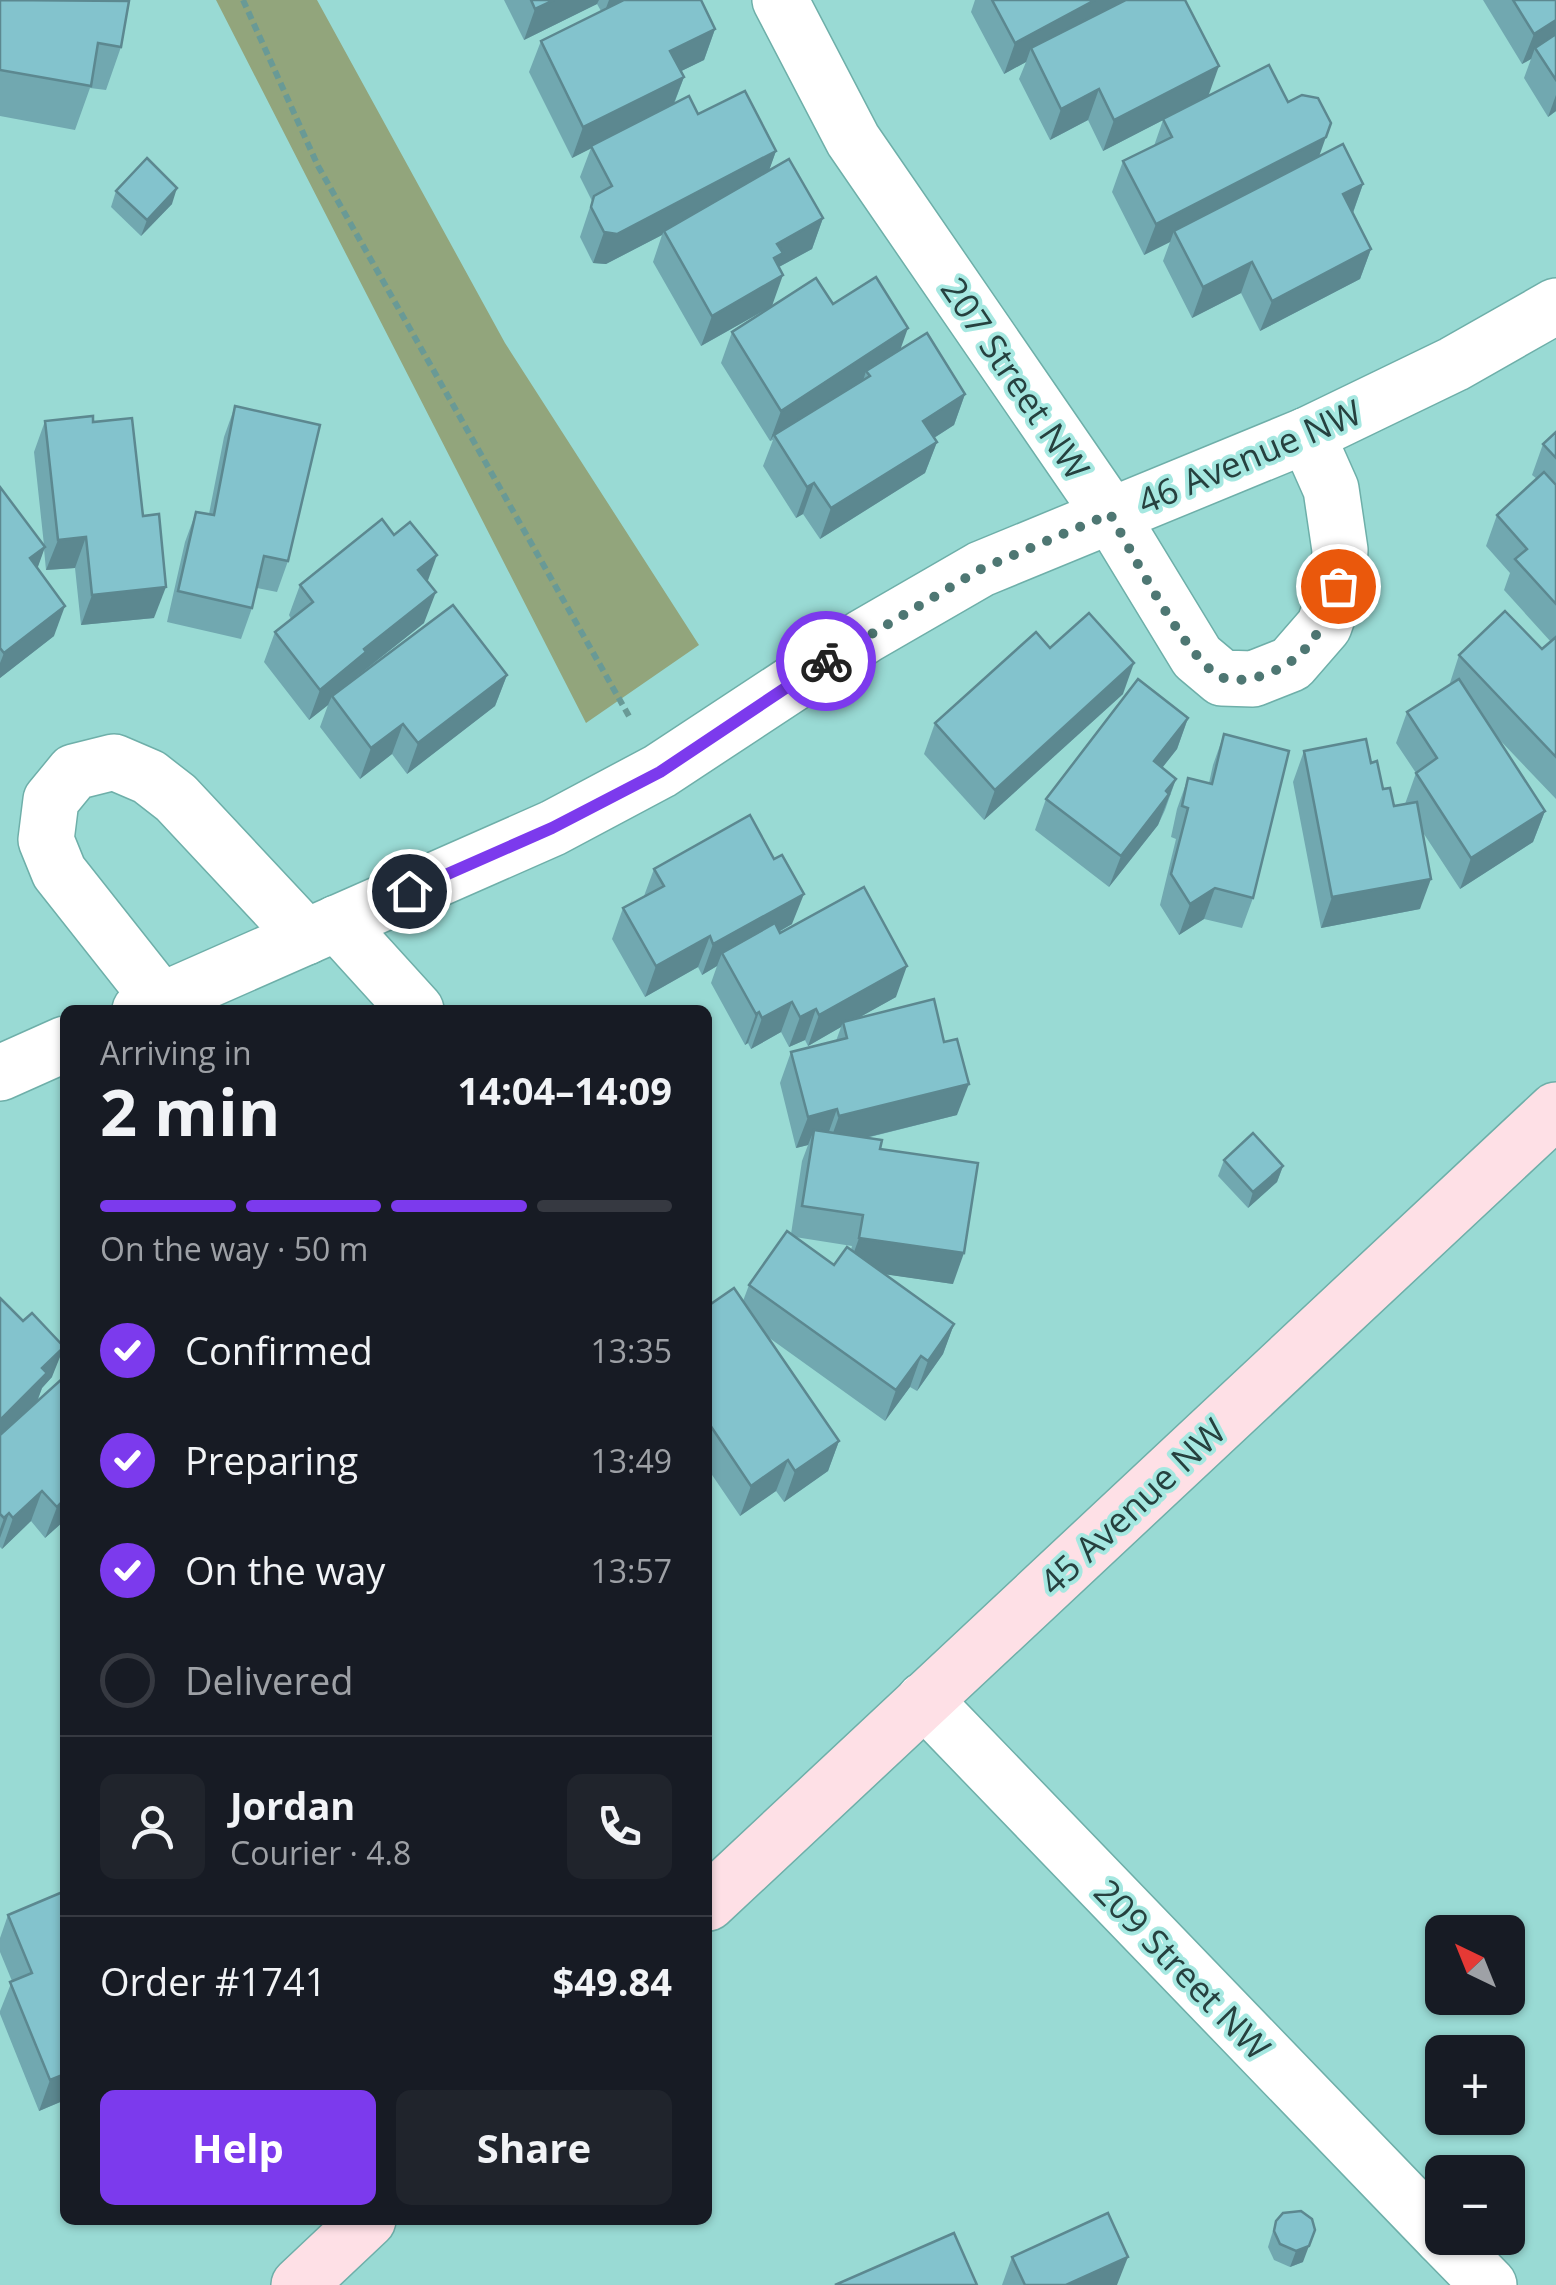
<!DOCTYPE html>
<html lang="en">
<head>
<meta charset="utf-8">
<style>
	body { margin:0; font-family:"Open Sans",sans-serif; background:#20242c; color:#f1f3f6; height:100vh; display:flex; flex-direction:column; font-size:38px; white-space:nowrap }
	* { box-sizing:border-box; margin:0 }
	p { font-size:32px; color:#9ea1a6 }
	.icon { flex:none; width:55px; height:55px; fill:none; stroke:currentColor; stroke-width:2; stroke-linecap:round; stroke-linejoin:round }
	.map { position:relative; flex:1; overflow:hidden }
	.details { position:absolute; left:60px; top:1005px; width:652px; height:1220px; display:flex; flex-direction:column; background:#171b24; border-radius:15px; box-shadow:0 2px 8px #0004 }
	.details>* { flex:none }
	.needle { width:65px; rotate:317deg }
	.controls { position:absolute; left:1425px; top:1915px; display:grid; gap:20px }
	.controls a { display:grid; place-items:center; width:100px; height:100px; border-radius:15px; background:#171b24; box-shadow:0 2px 8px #0004; font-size:50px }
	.pin { position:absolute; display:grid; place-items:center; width:85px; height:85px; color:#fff; margin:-42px; border:5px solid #fff; border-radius:50%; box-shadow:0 2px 10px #0007 }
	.courier { position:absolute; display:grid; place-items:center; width:100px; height:100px; margin:-50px; border:8px solid #7c3aed; border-radius:50%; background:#fff; color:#222; box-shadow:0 2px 12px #0007 }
	.summary em { font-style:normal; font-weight:700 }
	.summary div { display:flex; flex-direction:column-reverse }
	.summary { display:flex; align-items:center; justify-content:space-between; height:170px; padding:0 40px }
	h1 { font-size:65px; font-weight:700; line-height:75px }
	.bar { display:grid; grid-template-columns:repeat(4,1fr); gap:15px 10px; align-content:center; height:120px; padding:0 40px }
	.bar i { height:12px; border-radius:8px; background:#363941 }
	.bar .active { background:#7c3aed }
	.bar p { grid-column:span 4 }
	.line { display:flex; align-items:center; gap:25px; padding:0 40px; border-top:2px solid #363941 }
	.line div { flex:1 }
	.round { display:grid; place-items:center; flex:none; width:105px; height:105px; border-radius:15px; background:#20242c }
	ol { padding:0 40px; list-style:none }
	li { display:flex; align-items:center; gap:30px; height:110px }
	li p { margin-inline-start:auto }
	li .icon { padding:10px; border-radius:50%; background:#7c3aed; color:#fff; stroke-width:4 }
	li:last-child { color:#9ea1a6 }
	li i { width:55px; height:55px; border:5px solid #363941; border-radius:50% }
	.cta { display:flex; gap:20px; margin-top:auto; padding:20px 40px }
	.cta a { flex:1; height:115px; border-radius:15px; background:#7c3aed; color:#fff; font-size:40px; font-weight:700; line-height:115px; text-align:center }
	.cta a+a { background:#20242c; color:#f1f3f6 }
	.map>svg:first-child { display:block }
	.green { fill:#92a57c }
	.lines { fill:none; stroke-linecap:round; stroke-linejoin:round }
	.street-casing { stroke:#6eafa9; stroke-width:58 }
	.secondary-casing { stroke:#6eafa9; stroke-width:58 }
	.path { stroke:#699a96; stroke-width:6; stroke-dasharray:8 5; stroke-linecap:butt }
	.street { stroke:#fff; stroke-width:55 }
	.secondary { stroke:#fee0e6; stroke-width:55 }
	.wall { fill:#71a8b0; fill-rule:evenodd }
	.shaded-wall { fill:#5c8890 }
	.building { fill:#83c3cd; stroke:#5c8890; stroke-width:2.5 }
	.done { stroke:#4e7773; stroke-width:10; stroke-dasharray:0 18 }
	.route { stroke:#7c3aed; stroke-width:12 }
	.labels { text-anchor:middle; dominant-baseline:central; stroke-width:8; stroke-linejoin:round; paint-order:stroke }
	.street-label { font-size:35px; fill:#26413f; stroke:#a6e8e1 }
</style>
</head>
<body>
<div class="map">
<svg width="1556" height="2285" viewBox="0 0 1556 2285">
	<rect width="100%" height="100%" fill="#99dad4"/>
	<path class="green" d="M 216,0 L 317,0 L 505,343 L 699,645 L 586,723 Z"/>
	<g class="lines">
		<defs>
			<g id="street">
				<path d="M 780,0 L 853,140 L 1110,514 L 1197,657 L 1222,678 L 1253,679 L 1291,664 L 1324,626 L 1338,586 L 1340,550 L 1331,489 L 1307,435"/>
				<path d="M 337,923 L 416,1010"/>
				<path d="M 161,1001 L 59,872 L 46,840 L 51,800 L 74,772 L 114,762 L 149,777 L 176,798 L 306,937"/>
				<path d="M 140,1010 L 553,828 L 660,771 L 865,636 L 981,569 L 1307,435 L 1454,364 L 1556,306"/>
				<path d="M 0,1073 L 65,1044"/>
				<path d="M 924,1700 L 1442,2237"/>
				<path d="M 1443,2238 L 1489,2285"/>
			</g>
			<g id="secondary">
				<path d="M 708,1903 L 1556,1110"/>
				<path d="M 299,2285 L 368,2220"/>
			</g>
		</defs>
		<use href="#street" class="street-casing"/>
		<use href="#secondary" class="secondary-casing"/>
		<path class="path" d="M 243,0 L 318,166 L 630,718"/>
		<use href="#street" class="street"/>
		<use href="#secondary" class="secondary"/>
	</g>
	<g class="wall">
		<path d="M 0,0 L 121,47 L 106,90 L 90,88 L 75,130 L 0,116 Z"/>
		<path d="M 504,0 L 701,0 L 715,29 L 704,60 L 681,71 L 684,77 L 674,104 L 776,151 L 769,170 L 823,218 L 812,249 L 779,267 L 772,306 L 701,346 L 653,262 L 662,235 L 606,264 L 593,263 L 580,237 L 592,201 L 580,177 L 591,148 L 572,158 L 529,72 L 541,41 L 601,11 L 597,4 L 524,40 Z"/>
		<path d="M 975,0 L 1185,0 L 1208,96 L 1288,102 L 1319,156 L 1363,184 L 1353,213 L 1371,249 L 1360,279 L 1260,331 L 1241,293 L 1192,318 L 1163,261 L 1170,242 L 1144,255 L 1112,192 L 1123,161 L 1154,146 L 1163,120 L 1103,151 L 1088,120 L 1050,140 L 1019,79 L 1026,62 L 1004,74 L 971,12 Z"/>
		<path d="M 1483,0 L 1556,0 L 1556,111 L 1548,117 L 1524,78 L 1531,59 L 1522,64 Z"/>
		<path d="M 116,191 L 172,204 L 141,236 L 111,207 Z"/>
		<path d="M 833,304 L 965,394 L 954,425 L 934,438 L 937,442 L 925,473 L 820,539 L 803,514 L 796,518 L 763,466 L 773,440 L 770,441 L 721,363 L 732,332 Z"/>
		<path d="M 235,406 L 288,561 L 277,592 L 257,588 L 252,608 L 241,639 L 167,622 L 185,542 L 196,512 L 209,514 L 224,437 Z"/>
		<path d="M 45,421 L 93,422 L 154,618 L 81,625 L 75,568 L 46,570 L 44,549 L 37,568 L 54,636 L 0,678 L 0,487 L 44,545 L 34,452 Z"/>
		<path d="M 1556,432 L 1556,799 L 1495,735 L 1545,811 L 1533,842 L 1460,889 L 1422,831 L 1420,909 L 1321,928 L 1293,782 L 1304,751 L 1371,763 L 1383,789 L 1394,806 L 1405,804 L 1416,773 L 1396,743 L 1407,712 L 1449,686 L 1459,655 L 1542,649 L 1551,642 L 1504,590 L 1510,573 L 1486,546 L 1497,515 L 1537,479 L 1532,475 L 1543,444 Z"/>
		<path d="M 427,582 L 424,623 L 358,676 L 507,675 L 495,706 L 407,774 L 392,754 L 360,779 L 320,727 L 328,705 L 309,720 L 264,662 L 275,632 L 291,619 L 289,615 L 300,585 Z"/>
		<path d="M 1050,648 L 1123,694 L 984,820 L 924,754 L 935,723 Z"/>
		<path d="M 1188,718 L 1177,749 L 1162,768 L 1176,779 L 1165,810 L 1158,825 L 1109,887 L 1035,830 L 1046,799 Z"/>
		<path d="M 1224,734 L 1253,898 L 1242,928 L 1204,919 L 1179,935 L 1160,905 L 1176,839 L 1171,837 L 1177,809 L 1188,778 L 1209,783 L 1213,765 Z"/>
		<path d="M 654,869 L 792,924 L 779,932 L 896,997 L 856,1019 L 957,1115 L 866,1138 L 880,1149 L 953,1284 L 885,1274 L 954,1324 L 943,1354 L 917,1391 L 910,1387 L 885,1421 L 768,1337 L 839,1441 L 828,1471 L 784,1502 L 776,1491 L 740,1516 L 708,1469 L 708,1306 L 743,1301 L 749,1285 L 791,1234 L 802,1161 L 808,1145 L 796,1148 L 780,1083 L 791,1052 L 836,1041 L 841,1027 L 808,1046 L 805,1040 L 789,1047 L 781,1032 L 751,1049 L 748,1043 L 745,1045 L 711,983 L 717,966 L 702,975 L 698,967 L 645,997 L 612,939 L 623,908 L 644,896 ZM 795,1237 L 852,1246 L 851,1250 L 834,1265 Z"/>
		<path d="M 1224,1160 L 1283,1166 L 1277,1182 L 1248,1208 L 1218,1176 Z"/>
		<path d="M 0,1298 L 52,1377 L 42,1388 L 37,1402 L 65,1378 L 65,1520 L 45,1538 L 31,1521 L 2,1549 L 0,1547 Z"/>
		<path d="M 65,1891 L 65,2100 L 39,2111 L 0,2014 L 0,2011 L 12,1981 L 0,1952 L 0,1938 L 8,1915 Z"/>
		<path d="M 1276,2221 L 1303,2262 L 1290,2267 L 1274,2260 L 1268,2247 Z"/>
		<path d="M 1012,2257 L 1117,2285 L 1002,2285 Z"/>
	</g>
	<g class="shaded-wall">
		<path d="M 554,0 L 599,0 L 597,4 L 524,40 L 535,9 Z"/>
		<path d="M 609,0 L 636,0 L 603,16 Z"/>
		<path d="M 1095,0 L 1140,0 L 1031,48 L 1026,62 L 1004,74 L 1015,43 Z"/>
		<path d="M 1556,20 L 1556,44 L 1535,48 L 1531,59 L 1522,64 L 1534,34 Z"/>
		<path d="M 715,29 L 704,60 L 659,82 L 670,51 Z"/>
		<path d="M 1219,66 L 1208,97 L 1103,151 L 1114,120 Z"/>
		<path d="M 684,77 L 672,108 L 572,158 L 583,127 Z"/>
		<path d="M 1099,89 L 1088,120 L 1050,140 L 1061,109 Z"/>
		<path d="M 1556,95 L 1556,111 L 1548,117 Z"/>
		<path d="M 1326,137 L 1315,168 L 1174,231 L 1170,242 L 1144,255 L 1156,224 Z"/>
		<path d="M 776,151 L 765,182 L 664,231 L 662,235 L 606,264 L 593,263 L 604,232 Z"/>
		<path d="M 1363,184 L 1352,215 L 1343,194 Z"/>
		<path d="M 177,188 L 172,204 L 141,236 L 147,220 Z"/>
		<path d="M 823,218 L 812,249 L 777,268 L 783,275 L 772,306 L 701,346 L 712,316 L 777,244 Z"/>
		<path d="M 1371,249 L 1360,279 L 1260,331 L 1272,301 Z"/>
		<path d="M 1252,262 L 1241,293 L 1192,318 L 1203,287 Z"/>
		<path d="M 908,328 L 897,359 L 866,371 L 863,381 L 774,435 L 770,441 L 781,411 Z"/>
		<path d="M 965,394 L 954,425 L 912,452 L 923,421 Z"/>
		<path d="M 937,442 L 925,473 L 820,539 L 831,508 Z"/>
		<path d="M 814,483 L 803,514 L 796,518 L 807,487 Z"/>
		<path d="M 86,537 L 75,568 L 46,570 L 58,540 Z"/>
		<path d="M 45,547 L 34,578 L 30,558 Z"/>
		<path d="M 437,555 L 426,586 L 418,570 Z"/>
		<path d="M 166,587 L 154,618 L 81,625 L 92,595 Z"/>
		<path d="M 436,592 L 424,623 L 332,696 L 328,705 L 309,720 L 320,690 L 364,649 Z"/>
		<path d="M 65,606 L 54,636 L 0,678 L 0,663 L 4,653 Z"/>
		<path d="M 1134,663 L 1123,694 L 984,820 L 995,790 Z"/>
		<path d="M 507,675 L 495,706 L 407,774 L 418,743 Z"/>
		<path d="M 1188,718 L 1177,749 L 1143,792 L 1154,761 Z"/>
		<path d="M 403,724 L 392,754 L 360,779 L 371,748 Z"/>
		<path d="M 1176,779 L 1158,825 L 1109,887 L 1121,856 Z"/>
		<path d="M 1545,811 L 1533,842 L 1460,889 L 1471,858 Z"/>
		<path d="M 1431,879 L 1420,909 L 1321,928 L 1332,897 Z"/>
		<path d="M 1215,888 L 1204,919 L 1179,935 L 1190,904 Z"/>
		<path d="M 804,894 L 792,924 L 727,961 L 722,953 L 717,966 L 702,975 L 713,944 Z"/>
		<path d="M 710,936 L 698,967 L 645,997 L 656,966 Z"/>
		<path d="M 907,966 L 896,997 L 844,1026 L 843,1022 L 841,1027 L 808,1046 L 819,1015 Z"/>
		<path d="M 792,1002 L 781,1032 L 751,1049 L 762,1018 Z"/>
		<path d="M 816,1009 L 805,1040 L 789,1047 L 800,1017 Z"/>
		<path d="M 759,1012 L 748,1043 L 745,1045 L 756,1014 Z"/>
		<path d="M 969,1084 L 957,1115 L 828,1147 L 839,1116 Z"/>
		<path d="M 837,1109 L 826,1140 L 814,1130 L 808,1145 L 796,1148 L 808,1117 Z"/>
		<path d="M 1283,1166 L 1277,1182 L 1248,1208 L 1253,1192 Z"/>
		<path d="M 859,1238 L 964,1253 L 953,1284 L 848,1269 Z"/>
		<path d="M 954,1324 L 943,1354 L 917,1391 L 928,1361 Z"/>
		<path d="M 64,1347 L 52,1377 L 42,1388 L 36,1404 L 0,1439 L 0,1420 L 42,1368 Z"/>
		<path d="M 921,1356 L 910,1387 L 885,1421 L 896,1390 Z"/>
		<path d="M 839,1441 L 828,1471 L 784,1502 L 795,1471 Z"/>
		<path d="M 788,1460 L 776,1491 L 740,1516 L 751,1486 Z"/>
		<path d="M 42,1491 L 31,1521 L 2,1549 L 13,1518 Z"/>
		<path d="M 65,1499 L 65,1520 L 45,1538 L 57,1507 Z"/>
		<path d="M 9,1513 L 0,1538 L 0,1529 L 4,1518 Z"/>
		<path d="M 65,2074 L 65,2100 L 39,2111 L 50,2080 Z"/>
		<path d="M 1315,2230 L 1303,2262 L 1290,2267 L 1296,2251 Z"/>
		<path d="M 1128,2257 L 1117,2285 L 1066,2285 Z"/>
	</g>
	<g class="building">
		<path d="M 0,0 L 129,1 L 121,47 L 98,43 L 91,86 L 0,70 Z"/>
		<path d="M 531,0 L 554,0 L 535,9 Z"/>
		<path d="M 624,0 L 701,0 L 715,29 L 670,51 L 684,77 L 583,127 L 541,41 Z"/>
		<path d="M 992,0 L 1095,0 L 1015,43 Z"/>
		<path d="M 1126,0 L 1185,0 L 1219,66 L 1114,120 L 1099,89 L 1061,109 L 1031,48 Z"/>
		<path d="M 1513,0 L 1556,0 L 1556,20 L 1534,34 Z"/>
		<path d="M 1556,34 L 1556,80 L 1535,48 Z"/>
		<path d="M 1269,65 L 1288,102 L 1302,95 L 1318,98 L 1331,123 L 1326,137 L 1156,224 L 1123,161 L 1172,137 L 1163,119 Z"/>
		<path d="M 745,91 L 776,151 L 617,234 L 604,232 L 591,207 L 594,196 L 612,186 L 591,146 L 689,96 L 698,114 Z"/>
		<path d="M 1343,144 L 1363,184 L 1343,194 L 1371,249 L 1272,301 L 1252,262 L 1203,287 L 1174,231 Z"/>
		<path d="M 147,158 L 177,188 L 147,220 L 116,191 Z"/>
		<path d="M 789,159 L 823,218 L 777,244 L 783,253 L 774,258 L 783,275 L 712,316 L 664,231 Z"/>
		<path d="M 876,277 L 908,328 L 781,411 L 732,332 L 816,278 L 833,304 Z"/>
		<path d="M 927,333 L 965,394 L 923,421 L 937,442 L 831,508 L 814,483 L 807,487 L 774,435 L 870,376 L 866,371 Z"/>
		<path d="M 235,406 L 320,425 L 288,561 L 264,556 L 252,608 L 178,591 L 196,512 L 214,515 Z"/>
		<path d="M 93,416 L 93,422 L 132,418 L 143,516 L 159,514 L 166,587 L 92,595 L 86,537 L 58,540 L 45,421 Z"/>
		<path d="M 1556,432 L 1556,458 L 1543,444 Z"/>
		<path d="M 1544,472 L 1556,485 L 1556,604 L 1515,559 L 1527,549 L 1497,515 Z"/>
		<path d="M 0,487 L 45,547 L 30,558 L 65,606 L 4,653 L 0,648 Z"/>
		<path d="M 382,519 L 394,535 L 410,522 L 437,555 L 418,570 L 436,592 L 364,649 L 366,652 L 320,690 L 275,632 L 313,602 L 300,585 Z"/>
		<path d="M 453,605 L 507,675 L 418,743 L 403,724 L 371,748 L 332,696 Z"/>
		<path d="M 1505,611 L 1542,649 L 1556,637 L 1556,757 L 1459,655 Z"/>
		<path d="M 1089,613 L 1134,663 L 995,790 L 935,723 L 1036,632 L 1050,648 Z"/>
		<path d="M 1138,679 L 1188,718 L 1154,761 L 1176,779 L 1166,791 L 1169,794 L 1121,856 L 1046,799 Z"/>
		<path d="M 1459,679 L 1545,811 L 1471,858 L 1416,773 L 1437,758 L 1407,712 Z"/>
		<path d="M 1224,734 L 1289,751 L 1253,898 L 1215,888 L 1190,904 L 1171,874 L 1188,808 L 1182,806 L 1188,778 L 1212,784 Z"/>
		<path d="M 1366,739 L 1371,763 L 1377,761 L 1383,789 L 1390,788 L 1394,806 L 1417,802 L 1431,879 L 1332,897 L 1304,751 Z"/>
		<path d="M 750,815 L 774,859 L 782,855 L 804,894 L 713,944 L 710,936 L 656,966 L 623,908 L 664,886 L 654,869 Z"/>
		<path d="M 864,887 L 907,966 L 819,1015 L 816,1009 L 800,1017 L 792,1002 L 762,1018 L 759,1012 L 756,1014 L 722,953 L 775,923 L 780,933 Z"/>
		<path d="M 934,999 L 944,1042 L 957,1039 L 969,1084 L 839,1116 L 837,1109 L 808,1117 L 791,1052 L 847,1038 L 843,1022 Z"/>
		<path d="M 814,1130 L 882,1140 L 880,1149 L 978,1163 L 964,1253 L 859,1238 L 863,1215 L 802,1206 Z"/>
		<path d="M 1253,1133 L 1283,1166 L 1253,1192 L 1224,1160 Z"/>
		<path d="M 787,1231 L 834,1265 L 847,1247 L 954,1324 L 928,1361 L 921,1356 L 896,1390 L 749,1285 Z"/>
		<path d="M 734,1288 L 839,1441 L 795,1471 L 788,1460 L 751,1486 L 708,1422 L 708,1306 Z"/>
		<path d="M 0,1298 L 23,1321 L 32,1313 L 64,1347 L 42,1368 L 47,1373 L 0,1420 Z"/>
		<path d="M 64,1377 L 65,1499 L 57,1507 L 42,1491 L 13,1518 L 9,1513 L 4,1518 L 0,1514 L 0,1435 Z"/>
		<path d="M 65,1891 L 65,2074 L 50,2080 L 10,1982 L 32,1973 L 8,1915 Z"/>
		<path d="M 1301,2211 L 1312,2219 L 1315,2230 L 1309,2246 L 1296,2251 L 1280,2244 L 1274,2231 L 1276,2221 L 1283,2213 Z"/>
		<path d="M 1108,2213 L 1128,2257 L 1066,2285 L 1025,2285 L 1012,2257 Z"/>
		<path d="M 954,2233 L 977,2285 L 835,2285 Z"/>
	</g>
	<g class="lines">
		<path class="done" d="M 826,661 L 981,569 L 1110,514 C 1130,548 1190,668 1224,678 C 1239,682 1255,679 1269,673 C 1310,657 1324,626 1338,586"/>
		<path class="route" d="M 409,891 L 552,828 L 660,772 L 826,661"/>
	</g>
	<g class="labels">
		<g class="street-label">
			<text transform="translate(1016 378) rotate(56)">207 Street NW</text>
			<text transform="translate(1249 456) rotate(-23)">46 Avenue NW</text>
			<text transform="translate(1132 1506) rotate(-43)">45 Avenue NW</text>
			<text transform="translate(1183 1969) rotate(46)">209 Street NW</text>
		</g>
	</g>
</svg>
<div class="controls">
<a><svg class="needle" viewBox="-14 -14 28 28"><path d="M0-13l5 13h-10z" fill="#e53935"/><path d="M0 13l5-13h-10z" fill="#9ea1a6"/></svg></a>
<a>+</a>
<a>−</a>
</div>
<div class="pin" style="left:1338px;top:586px;background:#ea580c"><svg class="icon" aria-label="bag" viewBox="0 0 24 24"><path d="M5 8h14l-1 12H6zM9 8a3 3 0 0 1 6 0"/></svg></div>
<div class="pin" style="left:409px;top:891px;background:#1f2937"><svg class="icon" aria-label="home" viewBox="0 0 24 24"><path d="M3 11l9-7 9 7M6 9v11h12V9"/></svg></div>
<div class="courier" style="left:826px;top:661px"><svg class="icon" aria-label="bike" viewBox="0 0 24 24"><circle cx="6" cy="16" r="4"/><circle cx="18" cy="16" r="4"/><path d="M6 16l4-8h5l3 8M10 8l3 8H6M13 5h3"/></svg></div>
<section class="details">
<div class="summary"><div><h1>2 min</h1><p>Arriving in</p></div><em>14:04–14:09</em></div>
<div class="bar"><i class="active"></i><i class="active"></i><i class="active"></i><i></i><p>On the way · 50 m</p></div>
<ol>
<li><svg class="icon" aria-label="check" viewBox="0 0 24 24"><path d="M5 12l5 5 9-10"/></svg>Confirmed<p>13:35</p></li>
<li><svg class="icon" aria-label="check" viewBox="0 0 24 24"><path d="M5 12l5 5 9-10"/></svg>Preparing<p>13:49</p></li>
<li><svg class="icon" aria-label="check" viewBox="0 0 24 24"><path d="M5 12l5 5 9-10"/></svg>On the way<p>13:57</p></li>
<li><i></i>Delivered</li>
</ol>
<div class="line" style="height:180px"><a class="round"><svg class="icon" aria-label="person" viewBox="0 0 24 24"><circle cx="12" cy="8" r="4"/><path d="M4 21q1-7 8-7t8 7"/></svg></a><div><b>Jordan</b><p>Courier · 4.8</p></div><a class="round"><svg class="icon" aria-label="phone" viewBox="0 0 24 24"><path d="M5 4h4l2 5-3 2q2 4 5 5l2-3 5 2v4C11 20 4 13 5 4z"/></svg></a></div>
<div class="line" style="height:130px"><div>Order #1741</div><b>$49.84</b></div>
<div class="cta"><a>Help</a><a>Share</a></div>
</section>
</div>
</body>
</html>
